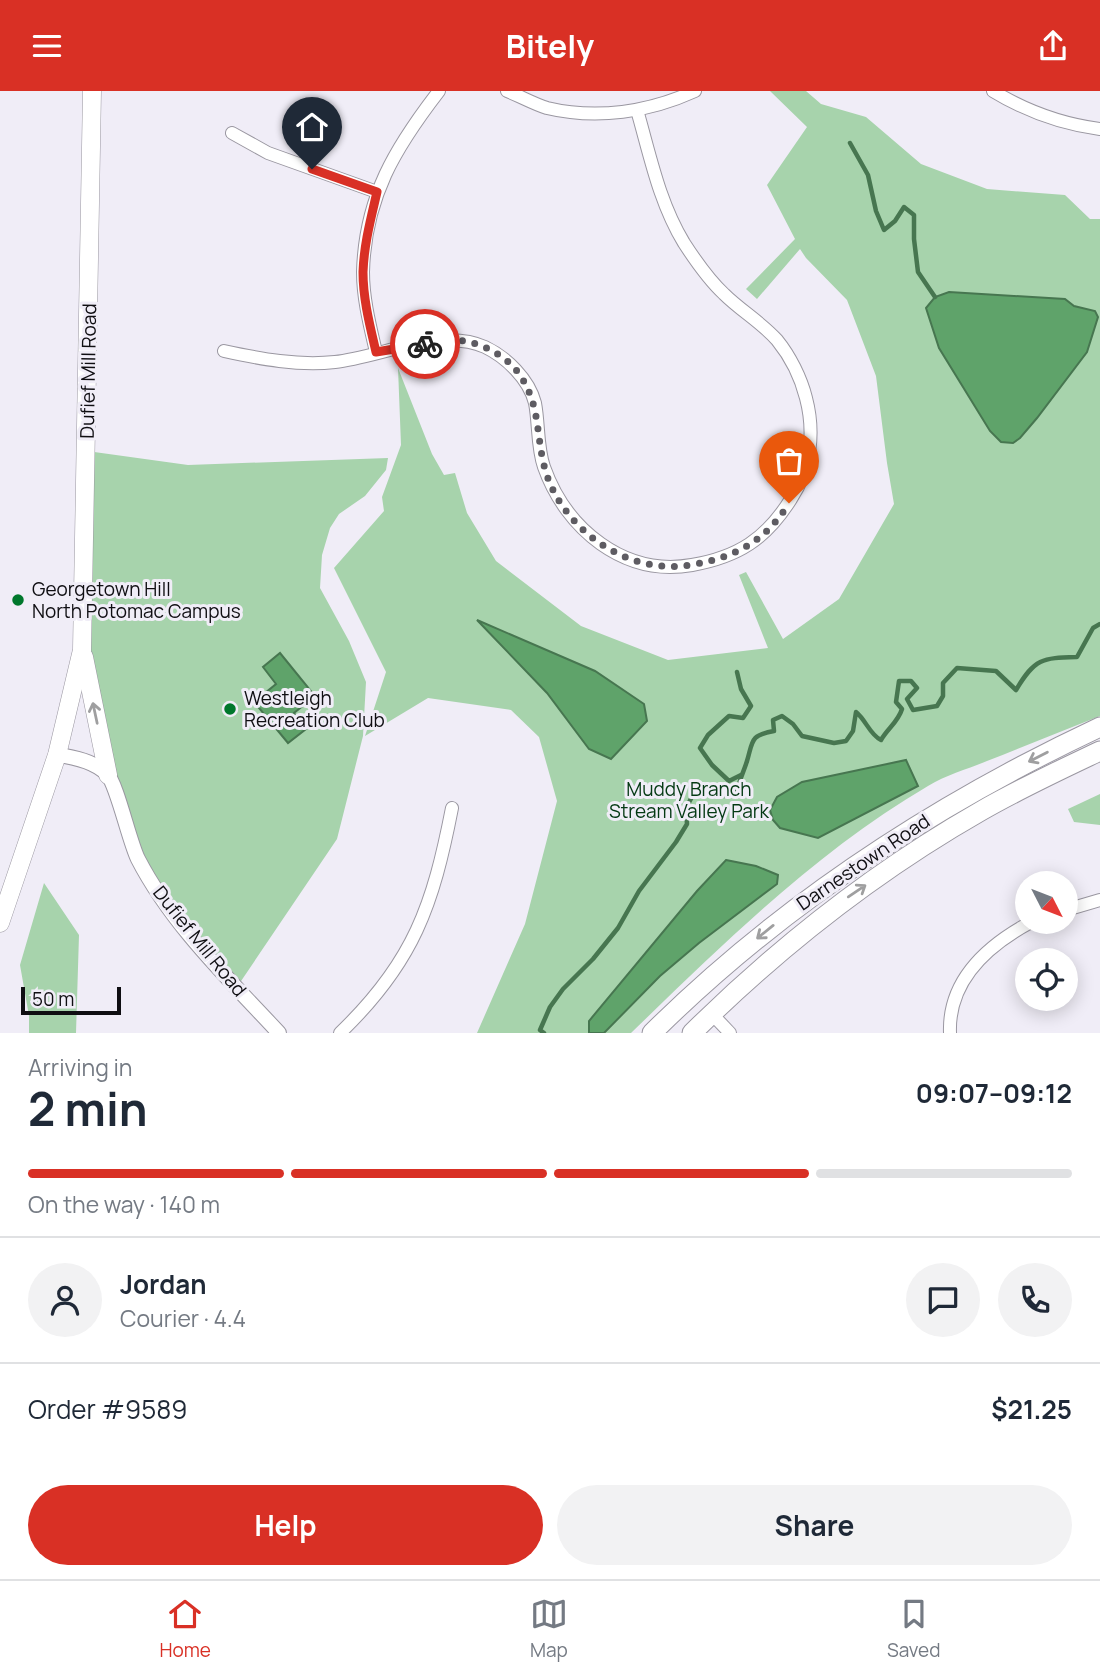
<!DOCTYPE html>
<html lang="en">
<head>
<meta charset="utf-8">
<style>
	body { margin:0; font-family:Manrope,sans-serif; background:#f2f2f3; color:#1f2937; height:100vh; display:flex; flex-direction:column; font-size:26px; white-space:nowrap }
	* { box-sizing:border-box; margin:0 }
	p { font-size:23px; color:#747a83 }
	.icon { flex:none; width:38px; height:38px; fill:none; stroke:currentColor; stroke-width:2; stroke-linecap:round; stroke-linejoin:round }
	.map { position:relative; height:942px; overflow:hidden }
	.panel { display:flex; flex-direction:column; background:#fff; flex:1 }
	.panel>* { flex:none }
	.needle { width:46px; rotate:132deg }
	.fabs { position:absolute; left:1015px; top:780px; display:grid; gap:14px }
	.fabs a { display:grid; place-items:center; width:63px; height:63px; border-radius:50%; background:#fff; box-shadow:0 4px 18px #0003; font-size:35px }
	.scale { position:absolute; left:21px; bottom:18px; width:100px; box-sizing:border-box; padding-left:7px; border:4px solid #0f0e12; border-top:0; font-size:19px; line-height:24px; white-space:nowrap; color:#0f0e12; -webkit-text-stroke:5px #f0edf7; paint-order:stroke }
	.pin { position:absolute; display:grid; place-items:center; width:60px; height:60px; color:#fff; margin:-72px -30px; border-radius:50% 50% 50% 0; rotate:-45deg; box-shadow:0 0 7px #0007 }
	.pin .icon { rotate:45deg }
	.courier { position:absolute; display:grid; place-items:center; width:70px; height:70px; margin:-35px; border:5px solid #d93025; border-radius:50%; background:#fff; color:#222; box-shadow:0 2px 9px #0007 }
	.summary em { font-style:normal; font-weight:700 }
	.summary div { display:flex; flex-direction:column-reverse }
	.summary { display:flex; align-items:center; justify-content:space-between; height:119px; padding:0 28px }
	h1 { font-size:46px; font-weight:700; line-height:52px }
	.bar { display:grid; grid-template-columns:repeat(4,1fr); gap:10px 7px; align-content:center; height:84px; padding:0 28px }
	.bar i { height:9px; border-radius:5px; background:#e0e1e3 }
	.bar .on { background:#d93025 }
	.bar p { grid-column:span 4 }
	.line { display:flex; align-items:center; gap:18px; padding:0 28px; border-top:2px solid #e0e1e3 }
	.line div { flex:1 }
	.round { display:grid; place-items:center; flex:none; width:74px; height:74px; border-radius:37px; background:#f2f2f3 }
	.cta { display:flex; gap:14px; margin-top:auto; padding:14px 28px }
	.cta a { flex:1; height:80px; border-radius:42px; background:#d93025; color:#fff; font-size:28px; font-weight:700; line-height:80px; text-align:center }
	.cta a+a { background:#f2f2f3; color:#1f2937 }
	header { display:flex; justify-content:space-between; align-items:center; height:91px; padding:0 28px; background:#d93025; color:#fff; font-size:32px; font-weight:700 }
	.tab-bar { display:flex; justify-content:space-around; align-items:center; height:98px; border-top:2px solid #e0e1e3; background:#fff; font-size:19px; color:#747a83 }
	.tab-bar a { display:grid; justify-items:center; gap:4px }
	.tab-bar .on { color:#d93025 }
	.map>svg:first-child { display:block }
	.green { fill:#a7d3ac }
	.water { fill:#5fa36a; stroke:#477650; stroke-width:2 }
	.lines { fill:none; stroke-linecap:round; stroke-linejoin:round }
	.stream { stroke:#477650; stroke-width:4.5 }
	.minor-casing { stroke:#9a97a1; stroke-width:14 }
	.tertiary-casing { stroke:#9a97a1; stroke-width:16 }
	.secondary-casing { stroke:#9a97a1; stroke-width:19 }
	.primary-casing { stroke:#9a97a1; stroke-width:21 }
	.minor { stroke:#fff; stroke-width:12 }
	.tertiary { stroke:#fff; stroke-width:14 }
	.secondary { stroke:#fff; stroke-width:18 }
	.primary { stroke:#fff; stroke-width:19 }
	.oneway { stroke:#9f9fa0 }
	.done { stroke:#5e5c62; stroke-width:7; stroke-dasharray:0 12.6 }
	.route { stroke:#d93025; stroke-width:9 }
	.poi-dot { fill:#00772c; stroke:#f0edf7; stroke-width:2.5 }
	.labels { text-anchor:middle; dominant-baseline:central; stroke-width:6; stroke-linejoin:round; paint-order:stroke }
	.street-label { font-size:19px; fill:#0f0e12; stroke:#f0edf7 }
	.poi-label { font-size:19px; fill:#0f0e12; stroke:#f0edf7; text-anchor:start }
	.park-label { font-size:19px; fill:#043913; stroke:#f0edf7 }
</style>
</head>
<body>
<header><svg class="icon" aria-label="menu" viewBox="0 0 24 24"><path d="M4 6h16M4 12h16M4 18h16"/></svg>Bitely<svg class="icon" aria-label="share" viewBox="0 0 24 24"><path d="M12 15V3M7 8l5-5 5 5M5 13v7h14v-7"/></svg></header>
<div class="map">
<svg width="1100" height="942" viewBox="0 0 1100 942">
	<rect width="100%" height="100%" fill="#f0edf7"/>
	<g class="green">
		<path d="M 770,0 L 806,0 L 821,13 L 866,26 L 921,73 L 987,98 L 1065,104 L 1090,128 L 1100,128 L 1100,625 C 1062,640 1025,655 987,670 C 968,678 946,684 928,695 C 817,760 723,853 631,942 L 477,942 L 525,833 L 557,710 L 539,646 L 511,619 L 428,607 L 365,645 L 386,581 L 334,477 L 384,420 L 382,406 L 401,354 L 398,277 L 432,363 L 444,384 L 455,382 L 467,422 L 496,470 L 581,535 L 668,569 L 768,557 L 739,484 L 746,481 L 783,548 L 839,508 L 894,413 L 887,372 L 876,285 L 847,209 L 806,167 L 800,158 L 757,208 L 746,198 L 795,148 L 767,94 L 807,36 Z"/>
		<path d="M 87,360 L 188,374 L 388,367 L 386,379 L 365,405 L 339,423 L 330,437 L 322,464 L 320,497 L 349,550 L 366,591 L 363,645 L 337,748 L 237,896 L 137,766 L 82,559 Z"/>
		<path d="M 1100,703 L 1100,734 L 1074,731 L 1068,718 Z"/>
		<path d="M 44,792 L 79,844 L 76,942 L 29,942 L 29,925 L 20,874 Z"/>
	</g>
	<g class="water">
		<path d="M 949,201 L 1065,208 L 1074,215 L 1095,220 L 1098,226 L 1087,261 L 1037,327 L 1020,347 L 1013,352 L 1001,351 L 990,340 L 939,257 L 926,217 L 935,206 Z"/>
		<path d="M 477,529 L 595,580 L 644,613 L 647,630 L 611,668 L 589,658 L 547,602 Z"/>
		<path d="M 280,562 L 315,605 L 294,622 L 306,638 L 288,652 L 254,611 L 276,593 L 263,576 Z"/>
		<path d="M 906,669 L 918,695 L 818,747 L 780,737 L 773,729 L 770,719 L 777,706 L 802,691 Z"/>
		<path d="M 726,769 L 756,775 L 778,784 L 777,793 L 699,852 L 660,885 L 604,942 L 589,942 L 589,930 L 697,800 Z"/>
	</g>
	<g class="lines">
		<g class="stream">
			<path d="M 850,52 L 868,84 L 876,120 L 884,139 L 895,130 L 904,116 L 914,124 L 914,148 L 918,181 L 935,206"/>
			<path d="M 737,581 L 741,598 L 751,615 L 743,627 L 729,625 L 708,644 L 700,657 L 712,674 L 729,690 L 741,684"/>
			<path d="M 544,942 L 540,939 L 550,916 L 563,898 L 593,868 L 618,837 L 639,800 L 676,751 L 687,733 L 686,717 L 694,702 L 724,705 L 738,697 C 740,687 744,680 747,670 C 753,650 750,644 774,640 L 773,629 L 782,625 L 793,633 L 802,645 L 834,652 L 846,650 L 853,640 L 856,621 C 866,629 870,644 881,649 C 888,637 898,631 902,618 L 896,611 L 899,590 L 911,590 L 917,597 L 907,608 L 913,619 L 937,615 L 943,605 L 943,592 L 957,577 L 996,580 L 1016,599 C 1035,567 1042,567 1077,566 L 1093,537 L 1100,533"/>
		</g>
		<defs>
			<g id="minor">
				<path d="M 507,0 C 520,5 534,13 547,17 C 597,29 649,21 695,0"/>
				<path d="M 993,0 C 1026,20 1061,33 1100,38"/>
				<path d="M 232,42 L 268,62 L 377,101"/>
				<path d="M 224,260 C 261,268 298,275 335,271 C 380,266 441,236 485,256 C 506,266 529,288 535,312 C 539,333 537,356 544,376 C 566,438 624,486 692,474 C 738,466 766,448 791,408 C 811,378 815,341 806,307 C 801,287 790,265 777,249 C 762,232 740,219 724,203 C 709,189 695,169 684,152 C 659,111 650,64 637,19"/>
				<path d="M 376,261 C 370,235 363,208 363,181 C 365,106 395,57 439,0"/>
				<path d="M 1066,819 L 1100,809"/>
				<path d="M 712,923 L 730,942"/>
				<path d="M 340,942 C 414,871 433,814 452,717"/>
				<path d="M 950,942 C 948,889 988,854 1031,831"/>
			</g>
			<path id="tertiary" d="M 57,664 C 74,666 94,670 107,683 C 117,693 129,750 138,768 C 172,834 229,888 279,942"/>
			<g id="secondary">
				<path d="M 84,566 L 108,684"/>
				<path d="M 0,832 L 57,664 L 82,559 L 92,0"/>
			</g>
			<g id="primary">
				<path d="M 652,942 C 782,813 934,714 1100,636"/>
				<path d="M 692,942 C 779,856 874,781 981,720 C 1019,698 1060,679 1100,660"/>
			</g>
		</defs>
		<use href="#minor" class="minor-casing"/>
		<use href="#tertiary" class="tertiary-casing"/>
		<use href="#secondary" class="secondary-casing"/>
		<use href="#primary" class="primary-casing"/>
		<use href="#minor" class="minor"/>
		<use href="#tertiary" class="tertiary"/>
		<use href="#secondary" class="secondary"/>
		<use href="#primary" class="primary"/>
	</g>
	<defs><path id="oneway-shaft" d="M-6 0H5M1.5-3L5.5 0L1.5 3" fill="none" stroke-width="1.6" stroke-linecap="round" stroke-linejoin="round" transform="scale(1.75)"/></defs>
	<g class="oneway">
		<use href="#oneway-shaft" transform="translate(95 622) rotate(-102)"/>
		<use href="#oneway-shaft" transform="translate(1038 666) rotate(153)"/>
		<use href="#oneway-shaft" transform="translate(857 800) rotate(-34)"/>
		<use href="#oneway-shaft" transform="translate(765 841) rotate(141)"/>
	</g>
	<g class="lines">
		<path class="done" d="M 425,253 C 434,252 443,250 451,249 C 474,248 503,262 517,280 C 539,309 536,337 543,370 C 556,434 625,485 690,474 C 734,467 765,451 789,412"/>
		<path class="route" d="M 312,78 L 377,101 C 371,127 364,153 363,181 C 363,208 370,235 376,261 L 425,253"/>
	</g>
	<g class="poi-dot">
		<circle cx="18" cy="509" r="7"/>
		<circle cx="230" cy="618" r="7"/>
	</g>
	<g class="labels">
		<g class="street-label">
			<text transform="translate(88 280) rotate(-89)">Dufief Mill Road</text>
			<text transform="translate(863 771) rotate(-34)">Darnestown Road</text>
			<text transform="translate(200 850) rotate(51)">Dufief Mill Road</text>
		</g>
		<g class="poi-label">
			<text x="32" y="498">Georgetown Hill<tspan x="32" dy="22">North Potomac Campus</tspan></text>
			<text x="244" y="607">Westleigh<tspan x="244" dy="22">Recreation Club</tspan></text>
		</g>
		<g class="park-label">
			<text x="689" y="698">Muddy Branch<tspan x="689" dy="22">Stream Valley Park</tspan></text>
		</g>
	</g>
</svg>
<div class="fabs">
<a><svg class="needle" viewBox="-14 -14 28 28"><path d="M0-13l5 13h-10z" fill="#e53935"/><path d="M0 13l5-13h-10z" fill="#747a83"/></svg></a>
<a><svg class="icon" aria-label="locate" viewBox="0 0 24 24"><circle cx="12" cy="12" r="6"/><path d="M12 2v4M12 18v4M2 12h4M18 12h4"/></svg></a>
</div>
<div class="scale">50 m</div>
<div class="pin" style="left:789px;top:412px;background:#ea580c"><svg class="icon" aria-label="bag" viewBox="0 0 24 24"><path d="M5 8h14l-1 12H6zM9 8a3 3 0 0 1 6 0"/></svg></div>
<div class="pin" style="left:312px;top:78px;background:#1f2937"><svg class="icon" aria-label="home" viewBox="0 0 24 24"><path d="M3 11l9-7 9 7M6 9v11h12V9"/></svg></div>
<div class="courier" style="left:425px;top:253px"><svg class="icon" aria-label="bike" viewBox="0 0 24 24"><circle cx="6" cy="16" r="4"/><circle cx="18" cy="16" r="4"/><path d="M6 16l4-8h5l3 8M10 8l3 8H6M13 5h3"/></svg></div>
</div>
<section class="panel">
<div class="summary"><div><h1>2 min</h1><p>Arriving in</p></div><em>09:07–09:12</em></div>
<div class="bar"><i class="on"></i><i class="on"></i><i class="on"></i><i></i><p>On the way · 140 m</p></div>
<div class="line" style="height:126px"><a class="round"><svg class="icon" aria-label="person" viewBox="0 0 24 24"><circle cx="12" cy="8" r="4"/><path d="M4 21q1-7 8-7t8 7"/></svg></a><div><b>Jordan</b><p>Courier · 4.4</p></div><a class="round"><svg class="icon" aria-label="chat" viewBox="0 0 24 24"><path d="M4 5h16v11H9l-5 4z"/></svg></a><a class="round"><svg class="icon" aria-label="phone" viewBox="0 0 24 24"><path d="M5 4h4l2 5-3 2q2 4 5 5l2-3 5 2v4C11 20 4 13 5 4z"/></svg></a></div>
<div class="line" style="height:91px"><div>Order #9589</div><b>$21.25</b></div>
<div class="cta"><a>Help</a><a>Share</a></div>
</section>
<nav class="tab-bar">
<a class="on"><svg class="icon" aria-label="home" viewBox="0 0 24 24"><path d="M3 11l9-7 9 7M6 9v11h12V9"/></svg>Home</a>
<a><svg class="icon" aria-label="map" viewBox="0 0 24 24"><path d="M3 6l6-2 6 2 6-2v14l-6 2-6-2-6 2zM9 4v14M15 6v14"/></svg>Map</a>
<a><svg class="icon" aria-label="saved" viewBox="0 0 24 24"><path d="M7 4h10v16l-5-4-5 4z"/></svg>Saved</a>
</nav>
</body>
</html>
